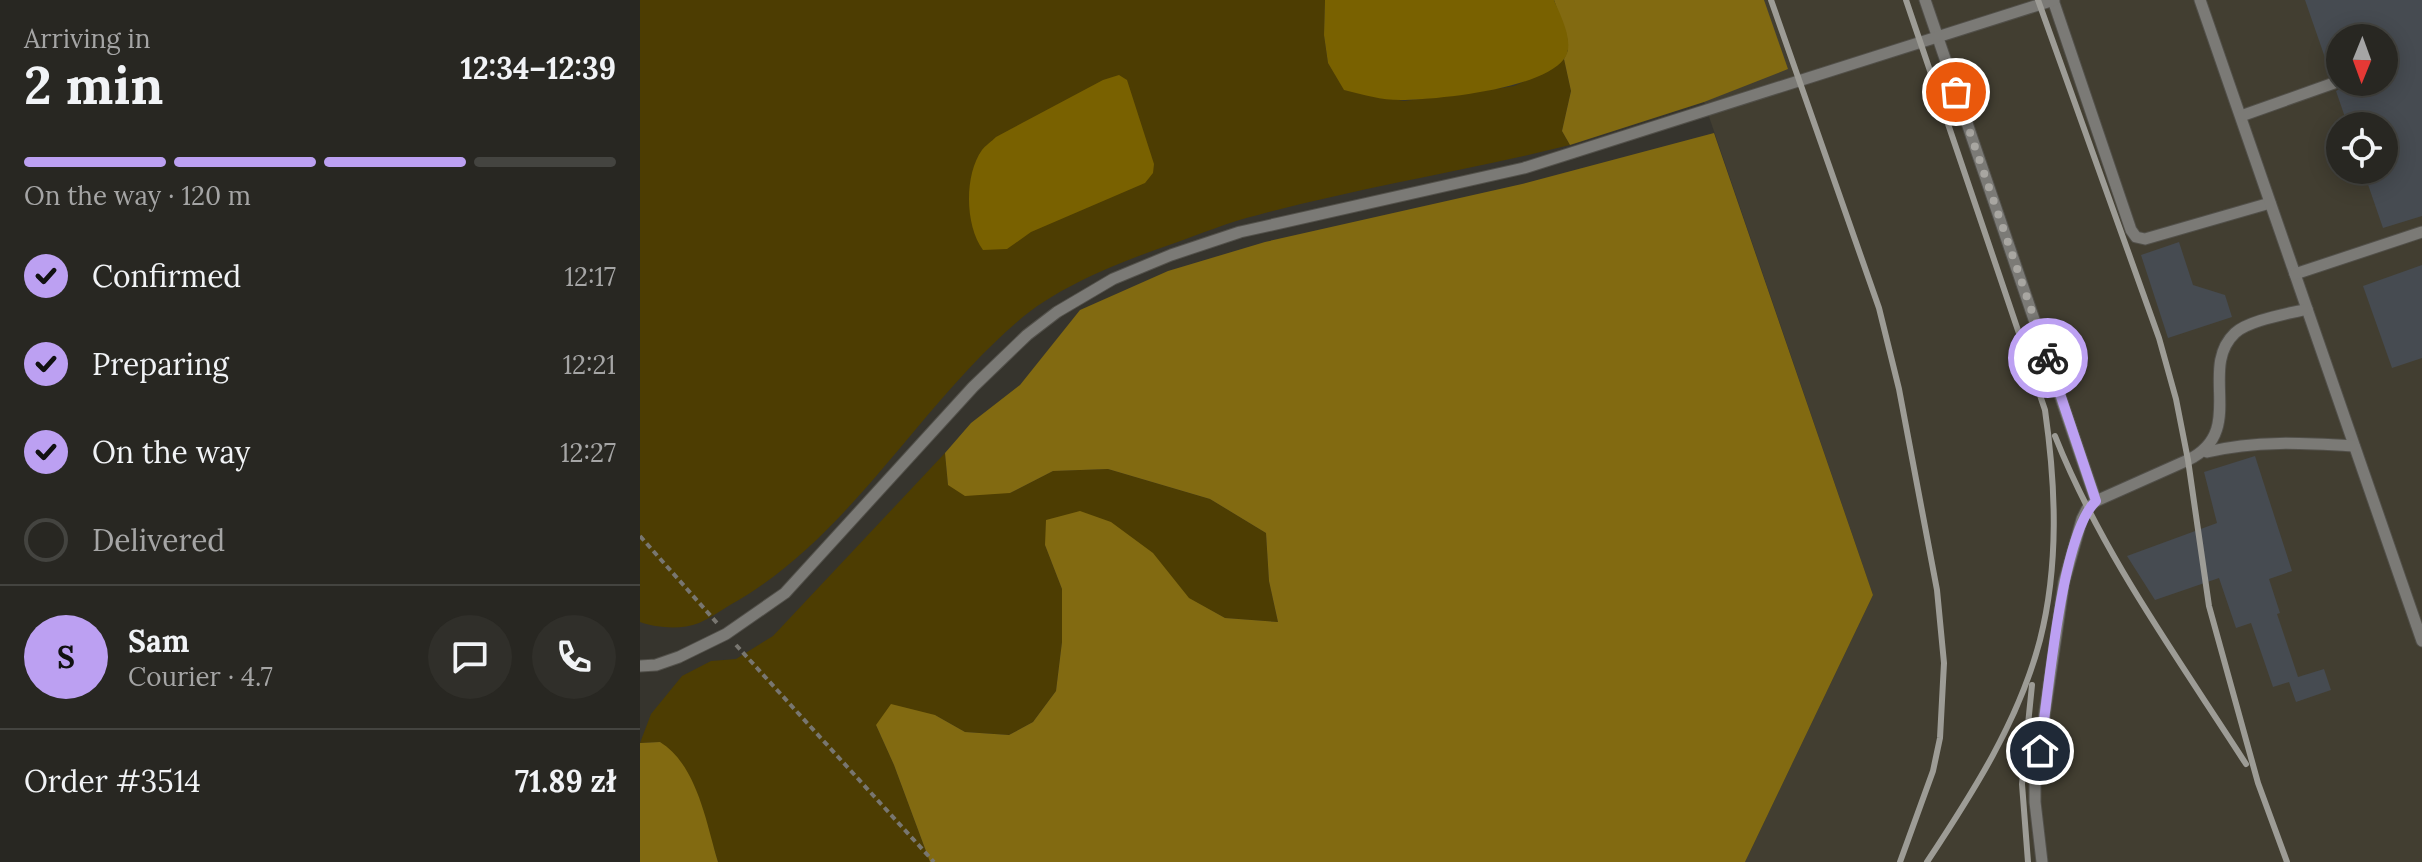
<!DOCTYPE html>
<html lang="en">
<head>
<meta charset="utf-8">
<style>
	body { margin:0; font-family:Lora,serif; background:#302f2a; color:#f1f3f6; height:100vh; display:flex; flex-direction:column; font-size:30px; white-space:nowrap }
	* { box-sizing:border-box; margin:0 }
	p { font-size:26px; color:#a5a5a5 }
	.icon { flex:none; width:44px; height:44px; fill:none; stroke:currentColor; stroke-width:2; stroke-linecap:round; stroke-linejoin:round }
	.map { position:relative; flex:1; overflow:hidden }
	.details { display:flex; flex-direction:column; background:#282722; width:640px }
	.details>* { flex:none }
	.needle { width:52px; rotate:181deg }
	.buttons { position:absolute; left:1686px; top:24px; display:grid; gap:16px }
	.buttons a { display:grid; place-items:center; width:72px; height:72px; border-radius:50%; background:#282722; box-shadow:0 4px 20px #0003,0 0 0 2px #444440; font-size:40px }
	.pin { position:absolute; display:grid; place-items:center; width:68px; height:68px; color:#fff; margin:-34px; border:4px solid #fff; border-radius:50%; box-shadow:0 2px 8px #0007 }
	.courier { position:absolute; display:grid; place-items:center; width:80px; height:80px; margin:-40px; border:6px solid #bca0f2; border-radius:50%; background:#fff; color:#222; box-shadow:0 2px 10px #0007 }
	.overview em { font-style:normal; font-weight:700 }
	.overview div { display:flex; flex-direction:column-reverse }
	.overview { display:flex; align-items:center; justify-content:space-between; height:136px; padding:0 24px }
	h1 { font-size:52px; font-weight:700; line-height:60px }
	.bar { display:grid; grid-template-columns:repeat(4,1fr); gap:12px 8px; align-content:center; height:96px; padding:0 24px }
	.bar i { height:10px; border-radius:6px; background:#444440 }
	.bar .active { background:#bca0f2 }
	.bar p { grid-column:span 4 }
	.line { display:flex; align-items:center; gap:20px; padding:0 24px; border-top:2px solid #444440 }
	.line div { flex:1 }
	.round { display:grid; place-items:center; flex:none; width:84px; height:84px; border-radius:42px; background:#302f2a }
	ol { padding:0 24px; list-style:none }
	li { display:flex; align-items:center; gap:24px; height:88px }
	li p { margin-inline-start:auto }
	li .icon { padding:8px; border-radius:50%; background:#bca0f2; color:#111; stroke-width:4 }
	li:last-child { color:#a5a5a5 }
	li i { width:44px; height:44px; border:4px solid #444440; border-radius:50% }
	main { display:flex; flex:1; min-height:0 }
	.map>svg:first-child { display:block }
	.built { fill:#423e31; fill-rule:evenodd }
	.green { fill:#4d3d02 }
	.forest { fill:#826a11 }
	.water { fill:#796100 }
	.building { fill:#464b51 }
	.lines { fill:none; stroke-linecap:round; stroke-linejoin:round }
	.service-casing { stroke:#52504a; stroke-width:13 }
	.path { stroke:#787670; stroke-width:4; stroke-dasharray:6 4; stroke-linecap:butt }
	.service { stroke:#7b7a76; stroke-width:11 }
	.rail { stroke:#9d9c96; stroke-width:6 }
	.done { stroke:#a8a6a1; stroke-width:8; stroke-dasharray:0 14.4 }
	.route { stroke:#bca0f2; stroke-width:10 }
</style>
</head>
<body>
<main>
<section class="details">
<div class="overview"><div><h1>2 min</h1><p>Arriving in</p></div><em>12:34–12:39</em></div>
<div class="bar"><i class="active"></i><i class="active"></i><i class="active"></i><i></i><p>On the way · 120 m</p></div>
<ol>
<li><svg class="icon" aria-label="check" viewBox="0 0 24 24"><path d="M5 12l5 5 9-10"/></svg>Confirmed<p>12:17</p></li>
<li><svg class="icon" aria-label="check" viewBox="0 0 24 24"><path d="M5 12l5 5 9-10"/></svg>Preparing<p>12:21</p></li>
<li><svg class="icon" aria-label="check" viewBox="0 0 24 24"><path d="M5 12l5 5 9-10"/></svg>On the way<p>12:27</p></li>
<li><i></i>Delivered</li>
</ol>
<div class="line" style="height:144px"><b class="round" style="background:#bca0f2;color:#111">S</b><div><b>Sam</b><p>Courier · 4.7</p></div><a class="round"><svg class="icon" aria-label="chat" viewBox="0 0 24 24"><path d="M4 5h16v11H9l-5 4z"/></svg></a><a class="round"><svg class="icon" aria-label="phone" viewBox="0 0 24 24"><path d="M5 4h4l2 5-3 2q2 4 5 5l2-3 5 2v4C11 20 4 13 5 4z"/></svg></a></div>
<div class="line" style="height:104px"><div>Order #3514</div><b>71.89 zł</b></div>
</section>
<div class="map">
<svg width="1782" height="862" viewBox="0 0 1782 862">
	<rect width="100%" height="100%" fill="#36342d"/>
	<path class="built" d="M 1029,0 L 1782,0 L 1782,862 L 1105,862 L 1233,595 ZM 1700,38 L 1744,38 L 1744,82 L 1700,82 ZM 1700,126 L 1744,126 L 1744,170 L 1700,170 Z"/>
	<g class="green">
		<path d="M 0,0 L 685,0 L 684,35 L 688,63 L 705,90 L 764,101 L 823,94 L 874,86 L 905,72 L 924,59 L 931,91 L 922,131 L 930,145 C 826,171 721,187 618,215 C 589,222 560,234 532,244 C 480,262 418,286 377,322 C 275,410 210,538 90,605 C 80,611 70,618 59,623 C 41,630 17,628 0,622 Z"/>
		<path d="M 305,453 L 308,485 L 370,493 L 413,471 L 468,469 L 570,499 L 626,533 L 629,581 L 638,622 L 585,618 L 548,598 L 513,554 L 405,545 L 422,589 L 422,642 L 416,691 L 393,722 L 369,735 L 325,732 L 295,715 L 236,725 L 254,765 L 290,862 L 78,862 L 56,791 L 20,742 L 0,743 L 11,714 L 42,676 L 71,661 L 96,659 L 133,636 Z"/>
	</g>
	<g class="forest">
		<path d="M 914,0 L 1124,0 L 1148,69 L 1064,102 L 930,145 L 922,131 L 931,91 L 924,59 L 928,50 L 927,37 Z"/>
		<path d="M 1074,133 L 1233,595 L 1105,862 L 290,862 L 254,765 L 236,725 L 251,704 L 295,715 L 325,732 L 369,735 L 393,722 L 416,691 L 422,642 L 422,589 L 405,545 L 406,520 L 440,511 L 471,522 L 513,553 L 549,598 L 585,618 L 638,622 L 629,581 L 626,533 L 570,499 L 468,469 L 413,471 L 370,493 L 325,496 L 308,485 L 305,453 L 331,423 L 380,385 L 440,310 L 528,271 L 625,242 L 882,184 Z"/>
		<path d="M 20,742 C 57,765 66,822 78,862 L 0,862 L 0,743 Z"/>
	</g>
	<g class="water">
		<path d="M 685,0 L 914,0 C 920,15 936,44 924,59 C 901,89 802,99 765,100 C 745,101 724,95 704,90 L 688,63 L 684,35 Z"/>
		<path d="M 479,75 L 487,80 L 514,164 L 513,173 L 505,183 L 391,232 L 367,249 L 343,250 C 325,226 324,175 342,150 C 345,146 352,141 356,137 L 463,80 Z"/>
	</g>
	<g class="building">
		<path d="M 1665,0 L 1782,0 L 1782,216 L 1743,228 L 1723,170 L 1744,170 L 1744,126 L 1708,126 L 1696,91 L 1701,88 L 1702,82 L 1744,82 L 1744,38 L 1700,38 L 1700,77 L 1691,75 Z"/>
		<path d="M 1539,242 L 1553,285 L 1585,295 L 1592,317 L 1528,338 L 1501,255 Z"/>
		<path d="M 1782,265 L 1782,358 L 1752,368 L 1723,286 Z"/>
		<path d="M 1615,456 L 1652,571 L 1629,579 L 1640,613 L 1637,614 L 1658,677 L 1684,669 L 1691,690 L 1656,702 L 1649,682 L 1633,687 L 1611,623 L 1596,628 L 1579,578 L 1515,600 L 1487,556 L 1577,523 L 1564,472 Z"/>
	</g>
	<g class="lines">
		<defs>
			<g id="service">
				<path d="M 1285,0 L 1456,501"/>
				<path d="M 1413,0 L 1491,230 L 1496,237 L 1505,239 L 1630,203"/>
				<path d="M 1560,0 L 1782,641"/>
				<path d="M 1601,116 L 1694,83"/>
				<path d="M 1655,274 L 1782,232"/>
				<path d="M 1567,452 C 1616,440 1664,443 1714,446"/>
				<path d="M 0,666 L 16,665 L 39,657 L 86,634 L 145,593 L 333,387 L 387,335 L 417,312 L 473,279 L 531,255 L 600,232 L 884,168 L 1414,0"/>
				<path d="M 1402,862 L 1395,802 L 1395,779 L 1424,582 L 1442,519 L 1447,509 L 1456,501 L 1548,460 C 1608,431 1557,369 1595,333 C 1609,320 1648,314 1667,309"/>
			</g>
		</defs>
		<use href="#service" class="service-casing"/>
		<g class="path">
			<path d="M 0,536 L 77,623"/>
			<path d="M 96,645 L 294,862"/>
		</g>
		<use href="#service" class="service"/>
		<g class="rail">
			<path d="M 1131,0 L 1239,308 L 1259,389 L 1297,590 L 1304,663 L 1300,738 L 1293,771 L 1260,862"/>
			<path d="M 1266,0 L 1405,410 C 1416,487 1419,565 1400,640 C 1379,721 1332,794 1287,862"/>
			<path d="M 1398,0 L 1519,338 L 1536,399 L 1548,460 L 1569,606 L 1618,783 L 1647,862"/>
			<path d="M 1415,436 C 1462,554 1538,658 1606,764"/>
			<path d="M 1388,862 L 1382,784 L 1392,685"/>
		</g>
	</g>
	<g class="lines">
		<path class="done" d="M 1316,92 L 1408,358"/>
		<path class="route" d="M 1400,751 C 1408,698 1421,533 1456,501 L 1408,358"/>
	</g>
</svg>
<div class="buttons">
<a><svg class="needle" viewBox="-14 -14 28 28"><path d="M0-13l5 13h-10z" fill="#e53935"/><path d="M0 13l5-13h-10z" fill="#a5a5a5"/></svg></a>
<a><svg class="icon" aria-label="locate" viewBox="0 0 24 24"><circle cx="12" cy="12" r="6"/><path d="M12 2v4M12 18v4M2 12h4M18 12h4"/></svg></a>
</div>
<div class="pin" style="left:1316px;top:92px;background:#ea580c"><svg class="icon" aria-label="bag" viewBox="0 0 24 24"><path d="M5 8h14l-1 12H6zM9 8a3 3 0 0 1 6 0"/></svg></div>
<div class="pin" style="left:1400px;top:751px;background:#1f2937"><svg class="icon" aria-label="home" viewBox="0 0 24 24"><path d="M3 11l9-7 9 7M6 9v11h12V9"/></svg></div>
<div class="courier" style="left:1408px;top:358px"><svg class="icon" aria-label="bike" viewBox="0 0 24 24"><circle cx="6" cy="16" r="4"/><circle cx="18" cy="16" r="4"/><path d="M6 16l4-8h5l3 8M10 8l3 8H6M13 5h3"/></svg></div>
</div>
</main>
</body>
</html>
